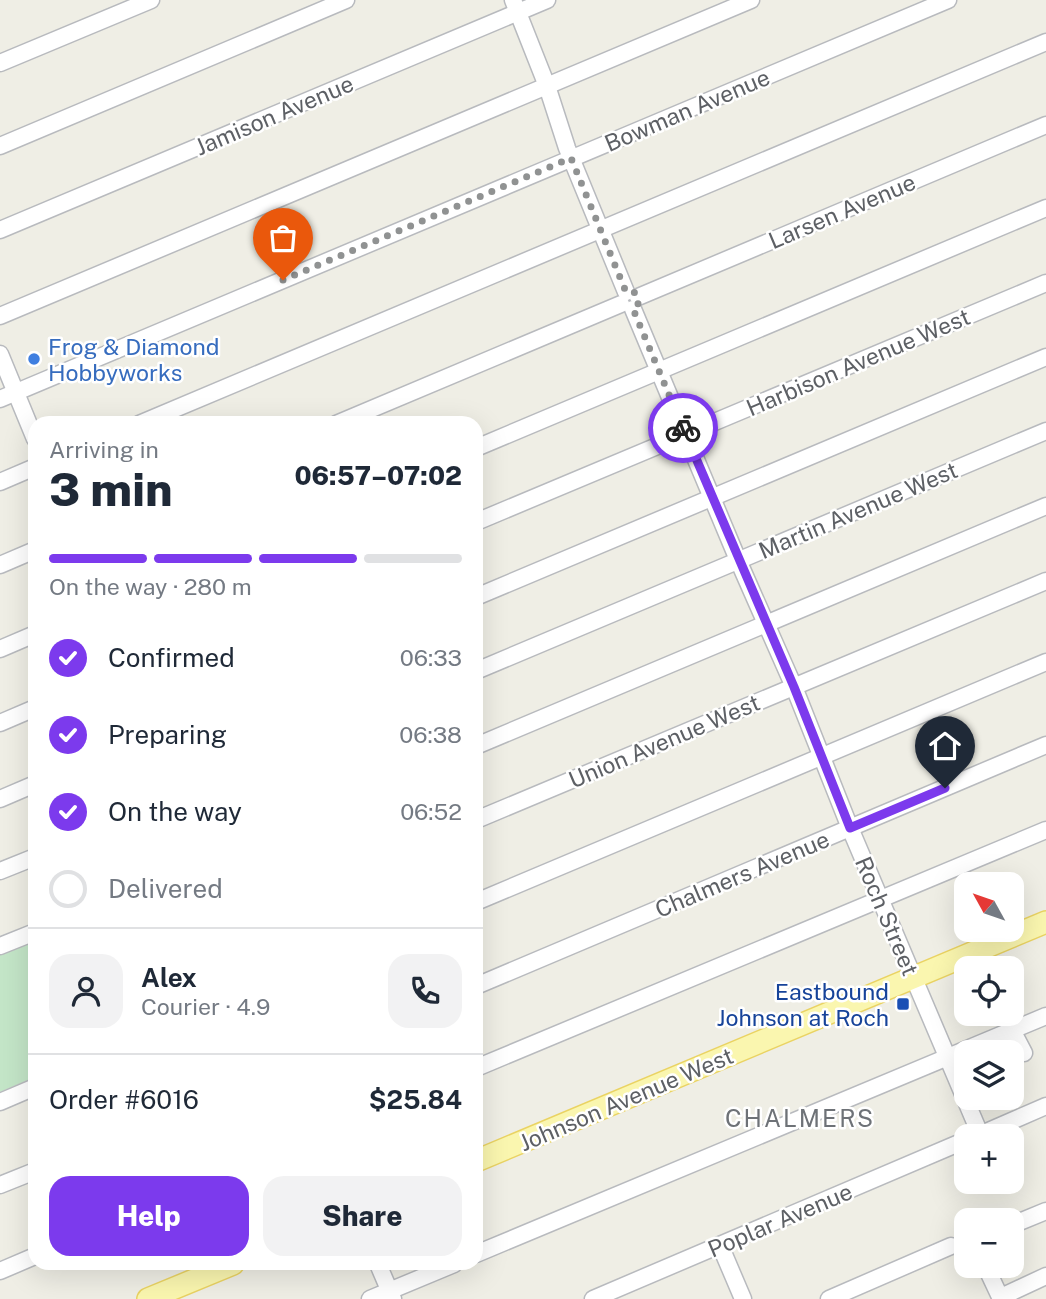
<!DOCTYPE html>
<html lang="en">
<head>
<meta charset="utf-8">
<style>
	body { margin:0; font-family:"Public Sans",sans-serif; background:#f2f2f3; color:#1f2937; height:100vh; display:flex; flex-direction:column; font-size:26px; white-space:nowrap }
	* { box-sizing:border-box; margin:0 }
	p { font-size:23px; color:#747a83 }
	.icon { flex:none; width:38px; height:38px; fill:none; stroke:currentColor; stroke-width:2; stroke-linecap:round; stroke-linejoin:round }
	.map { position:relative; flex:1; overflow:hidden }
	.drawer { position:absolute; left:28px; top:416px; width:455px; height:854px; display:flex; flex-direction:column; background:#fff; border-radius:21px; box-shadow:0 7px 28px #0002 }
	.drawer>* { flex:none }
	.needle { width:46px; rotate:310deg }
	.buttons { position:absolute; left:954px; top:872px; display:grid; gap:14px }
	.buttons a { display:grid; place-items:center; width:70px; height:70px; border-radius:14px; background:#fff; box-shadow:0 7px 28px #0002; font-size:35px }
	.pin { position:absolute; display:grid; place-items:center; width:60px; height:60px; color:#fff; margin:-72px -30px; border-radius:50% 50% 50% 0; rotate:-45deg; box-shadow:0 0 7px #0007 }
	.pin .icon { rotate:45deg }
	.courier { position:absolute; display:grid; place-items:center; width:70px; height:70px; margin:-35px; border:5px solid #7c3aed; border-radius:50%; background:#fff; color:#222; box-shadow:0 2px 9px #0007 }
	.summary em { font-style:normal; font-weight:800 }
	.summary div { display:flex; flex-direction:column-reverse }
	.summary { display:flex; align-items:center; justify-content:space-between; height:119px; padding:0 21px }
	h1 { font-size:46px; font-weight:800; line-height:52px }
	.bar { display:grid; grid-template-columns:repeat(4,1fr); gap:10px 7px; align-content:center; height:84px; padding:0 21px }
	.bar i { height:9px; border-radius:5px; background:#e0e1e3 }
	.bar .current { background:#7c3aed }
	.bar p { grid-column:span 4 }
	.line { display:flex; align-items:center; gap:18px; padding:0 21px; border-top:2px solid #e0e1e3 }
	.line div { flex:1 }
	.round { display:grid; place-items:center; flex:none; width:74px; height:74px; border-radius:21px; background:#f2f2f3 }
	ol { padding:0 21px; list-style:none }
	li { display:flex; align-items:center; gap:21px; height:77px }
	li p { margin-inline-start:auto }
	li .icon { padding:7px; border-radius:50%; background:#7c3aed; color:#fff; stroke-width:4 }
	li:last-child { color:#747a83 }
	li i { width:38px; height:38px; border:4px solid #e0e1e3; border-radius:50% }
	.button { display:flex; gap:14px; margin-top:auto; padding:14px 21px }
	.button a { flex:1; height:80px; border-radius:21px; background:#7c3aed; color:#fff; font-size:28px; font-weight:800; line-height:80px; text-align:center }
	.button a+a { background:#f2f2f3; color:#1f2937 }
	.map>svg:first-child { display:block }
	.green { fill:#c3e5c7 }
	.lines { fill:none; stroke-linecap:round; stroke-linejoin:round }
	.minor-casing { stroke:#b8babe; stroke-width:19 }
	.major-casing { stroke:#ead363; stroke-width:24 }
	.minor { stroke:#fff; stroke-width:16 }
	.major { stroke:#faf6af; stroke-width:21 }
	.done { stroke:#909292; stroke-width:7; stroke-dasharray:0 12.6 }
	.route { stroke:#7c3aed; stroke-width:9 }
	.shop-dot { fill:#3f7fe0; stroke:#fff; stroke-width:2.5 }
	.transit-dot { fill:#1a4fb4; stroke:#fff; stroke-width:2.5 }
	.labels { text-anchor:middle; dominant-baseline:central; stroke-width:5; stroke-linejoin:round; paint-order:stroke }
	.street-label { font-size:23px; fill:#5d6065; stroke:#fff }
	.shop-label { font-size:23px; fill:#366cbe; stroke:#fff; text-anchor:start }
	.transit-label { font-size:23px; fill:#164399; stroke:#fff; text-anchor:end }
	.neighbourhood-label { font-size:24px; letter-spacing:2px; fill:#6e7277; stroke:#fff }
</style>
</head>
<body>
<div class="map">
<svg width="1046" height="1299" viewBox="0 0 1046 1299">
	<rect width="100%" height="100%" fill="#efeee5"/>
	<path class="green" d="M 35,941 L 35,1077 L 0,1092 L 0,955 Z"/>
	<g class="lines">
		<defs>
			<g id="minor">
				<path d="M 513,0 L 547,86 L 567,148 L 626,292"/>
				<path d="M 0,63 L 151,0"/>
				<path d="M 0,146 L 346,0"/>
				<path d="M 0,230 L 547,0"/>
				<path d="M 638,297 L 1046,125"/>
				<path d="M 633,309 L 738,560 L 794,687 L 850,828 L 980,1134"/>
				<path d="M 0,316 L 751,0"/>
				<path d="M 0,354 L 35,439"/>
				<path d="M 0,399 L 948,0"/>
				<path d="M 139,424 L 1046,42"/>
				<path d="M 336,424 L 621,304"/>
				<path d="M 476,448 L 1046,208"/>
				<path d="M 0,482 L 35,467"/>
				<path d="M 476,522 L 1046,283"/>
				<path d="M 0,565 L 35,550"/>
				<path d="M 476,597 L 1046,357"/>
				<path d="M 0,649 L 35,634"/>
				<path d="M 476,671 L 1046,431"/>
				<path d="M 0,723 L 35,708"/>
				<path d="M 476,746 L 1046,506"/>
				<path d="M 0,799 L 35,784"/>
				<path d="M 476,820 L 1046,581"/>
				<path d="M 0,871 L 35,857"/>
				<path d="M 476,902 L 1046,662"/>
				<path d="M 0,946 L 35,932"/>
				<path d="M 476,986 L 1046,745"/>
				<path d="M 1012,1030 L 1024,1053"/>
				<path d="M 476,1068 L 1046,830"/>
				<path d="M 0,1102 L 35,1087"/>
				<path d="M 977,1136 L 1046,1106"/>
				<path d="M 0,1185 L 35,1171"/>
				<path d="M 1012,1225 L 1046,1211"/>
				<path d="M 720,1245 L 743,1299"/>
				<path d="M 476,1254 L 1046,1016"/>
				<path d="M 378,1264 L 393,1299"/>
				<path d="M 985,1265 L 1001,1299"/>
				<path d="M 0,1271 L 35,1256"/>
				<path d="M 1001,1297 L 1046,1276"/>
				<path d="M 370,1299 L 454,1264"/>
				<path d="M 593,1299 L 966,1140"/>
				<path d="M 829,1299 L 951,1246"/>
			</g>
			<g id="major">
				<path d="M 476,1161 L 1046,922"/>
				<path d="M 148,1299 L 233,1264"/>
			</g>
		</defs>
		<use href="#minor" class="minor-casing"/>
		<use href="#major" class="major-casing"/>
		<use href="#minor" class="minor"/>
		<use href="#major" class="major"/>
	</g>
	<g class="lines">
		<path class="done" d="M 283,280 L 571,158 L 626,292 L 634,292 L 638,297 L 638,305 L 633,309 L 683,428"/>
		<path class="route" d="M 683,428 L 794,687 L 850,828 L 945,788"/>
	</g>
	<circle class="shop-dot" cx="34" cy="359" r="7"/>
	<rect class="transit-dot" x="896" y="997" width="14" height="14" rx="3.5"/>
	<g class="labels">
		<g class="street-label">
			<text transform="translate(687 110) rotate(-23)">Bowman Avenue</text>
			<text transform="translate(274 115) rotate(-23)">Jamison Avenue</text>
			<text transform="translate(842 211) rotate(-23)">Larsen Avenue</text>
			<text transform="translate(858 362) rotate(-23)">Harbison Avenue West</text>
			<text transform="translate(858 510) rotate(-23)">Martin Avenue West</text>
			<text transform="translate(664 741) rotate(-23)">Union Avenue West</text>
			<text transform="translate(742 874) rotate(-23)">Chalmers Avenue</text>
			<text transform="translate(887 916) rotate(67)">Roch Street</text>
			<text transform="translate(626 1099) rotate(-23)">Johnson Avenue West</text>
			<text transform="translate(780 1220) rotate(-23)">Poplar Avenue</text>
		</g>
		<g class="shop-label">
			<text x="48" y="346">Frog &amp; Diamond<tspan x="48" dy="26">Hobbyworks</tspan></text>
		</g>
		<g class="transit-label">
			<text x="889" y="991">Eastbound<tspan x="889" dy="26">Johnson at Roch</tspan></text>
		</g>
		<g class="neighbourhood-label">
			<text x="800" y="1118">CHALMERS</text>
		</g>
	</g>
</svg>
<div class="buttons">
<a><svg class="needle" viewBox="-14 -14 28 28"><path d="M0-13l5 13h-10z" fill="#e53935"/><path d="M0 13l5-13h-10z" fill="#747a83"/></svg></a>
<a><svg class="icon" aria-label="locate" viewBox="0 0 24 24"><circle cx="12" cy="12" r="6"/><path d="M12 2v4M12 18v4M2 12h4M18 12h4"/></svg></a>
<a><svg class="icon" aria-label="layers" viewBox="0 0 24 24"><path d="M12 4l9 5-9 5-9-5zM3 14l9 5 9-5"/></svg></a>
<a>+</a>
<a>−</a>
</div>
<div class="pin" style="left:283px;top:280px;background:#ea580c"><svg class="icon" aria-label="bag" viewBox="0 0 24 24"><path d="M5 8h14l-1 12H6zM9 8a3 3 0 0 1 6 0"/></svg></div>
<div class="pin" style="left:945px;top:788px;background:#1f2937"><svg class="icon" aria-label="home" viewBox="0 0 24 24"><path d="M3 11l9-7 9 7M6 9v11h12V9"/></svg></div>
<div class="courier" style="left:683px;top:428px"><svg class="icon" aria-label="bike" viewBox="0 0 24 24"><circle cx="6" cy="16" r="4"/><circle cx="18" cy="16" r="4"/><path d="M6 16l4-8h5l3 8M10 8l3 8H6M13 5h3"/></svg></div>
<section class="drawer">
<div class="summary"><div><h1>3 min</h1><p>Arriving in</p></div><em>06:57–07:02</em></div>
<div class="bar"><i class="current"></i><i class="current"></i><i class="current"></i><i></i><p>On the way · 280 m</p></div>
<ol>
<li><svg class="icon" aria-label="check" viewBox="0 0 24 24"><path d="M5 12l5 5 9-10"/></svg>Confirmed<p>06:33</p></li>
<li><svg class="icon" aria-label="check" viewBox="0 0 24 24"><path d="M5 12l5 5 9-10"/></svg>Preparing<p>06:38</p></li>
<li><svg class="icon" aria-label="check" viewBox="0 0 24 24"><path d="M5 12l5 5 9-10"/></svg>On the way<p>06:52</p></li>
<li><i></i>Delivered</li>
</ol>
<div class="line" style="height:126px"><a class="round"><svg class="icon" aria-label="person" viewBox="0 0 24 24"><circle cx="12" cy="8" r="4"/><path d="M4 21q1-7 8-7t8 7"/></svg></a><div><b>Alex</b><p>Courier · 4.9</p></div><a class="round"><svg class="icon" aria-label="phone" viewBox="0 0 24 24"><path d="M5 4h4l2 5-3 2q2 4 5 5l2-3 5 2v4C11 20 4 13 5 4z"/></svg></a></div>
<div class="line" style="height:91px"><div>Order #6016</div><b>$25.84</b></div>
<div class="button"><a>Help</a><a>Share</a></div>
</section>
</div>
</body>
</html>
